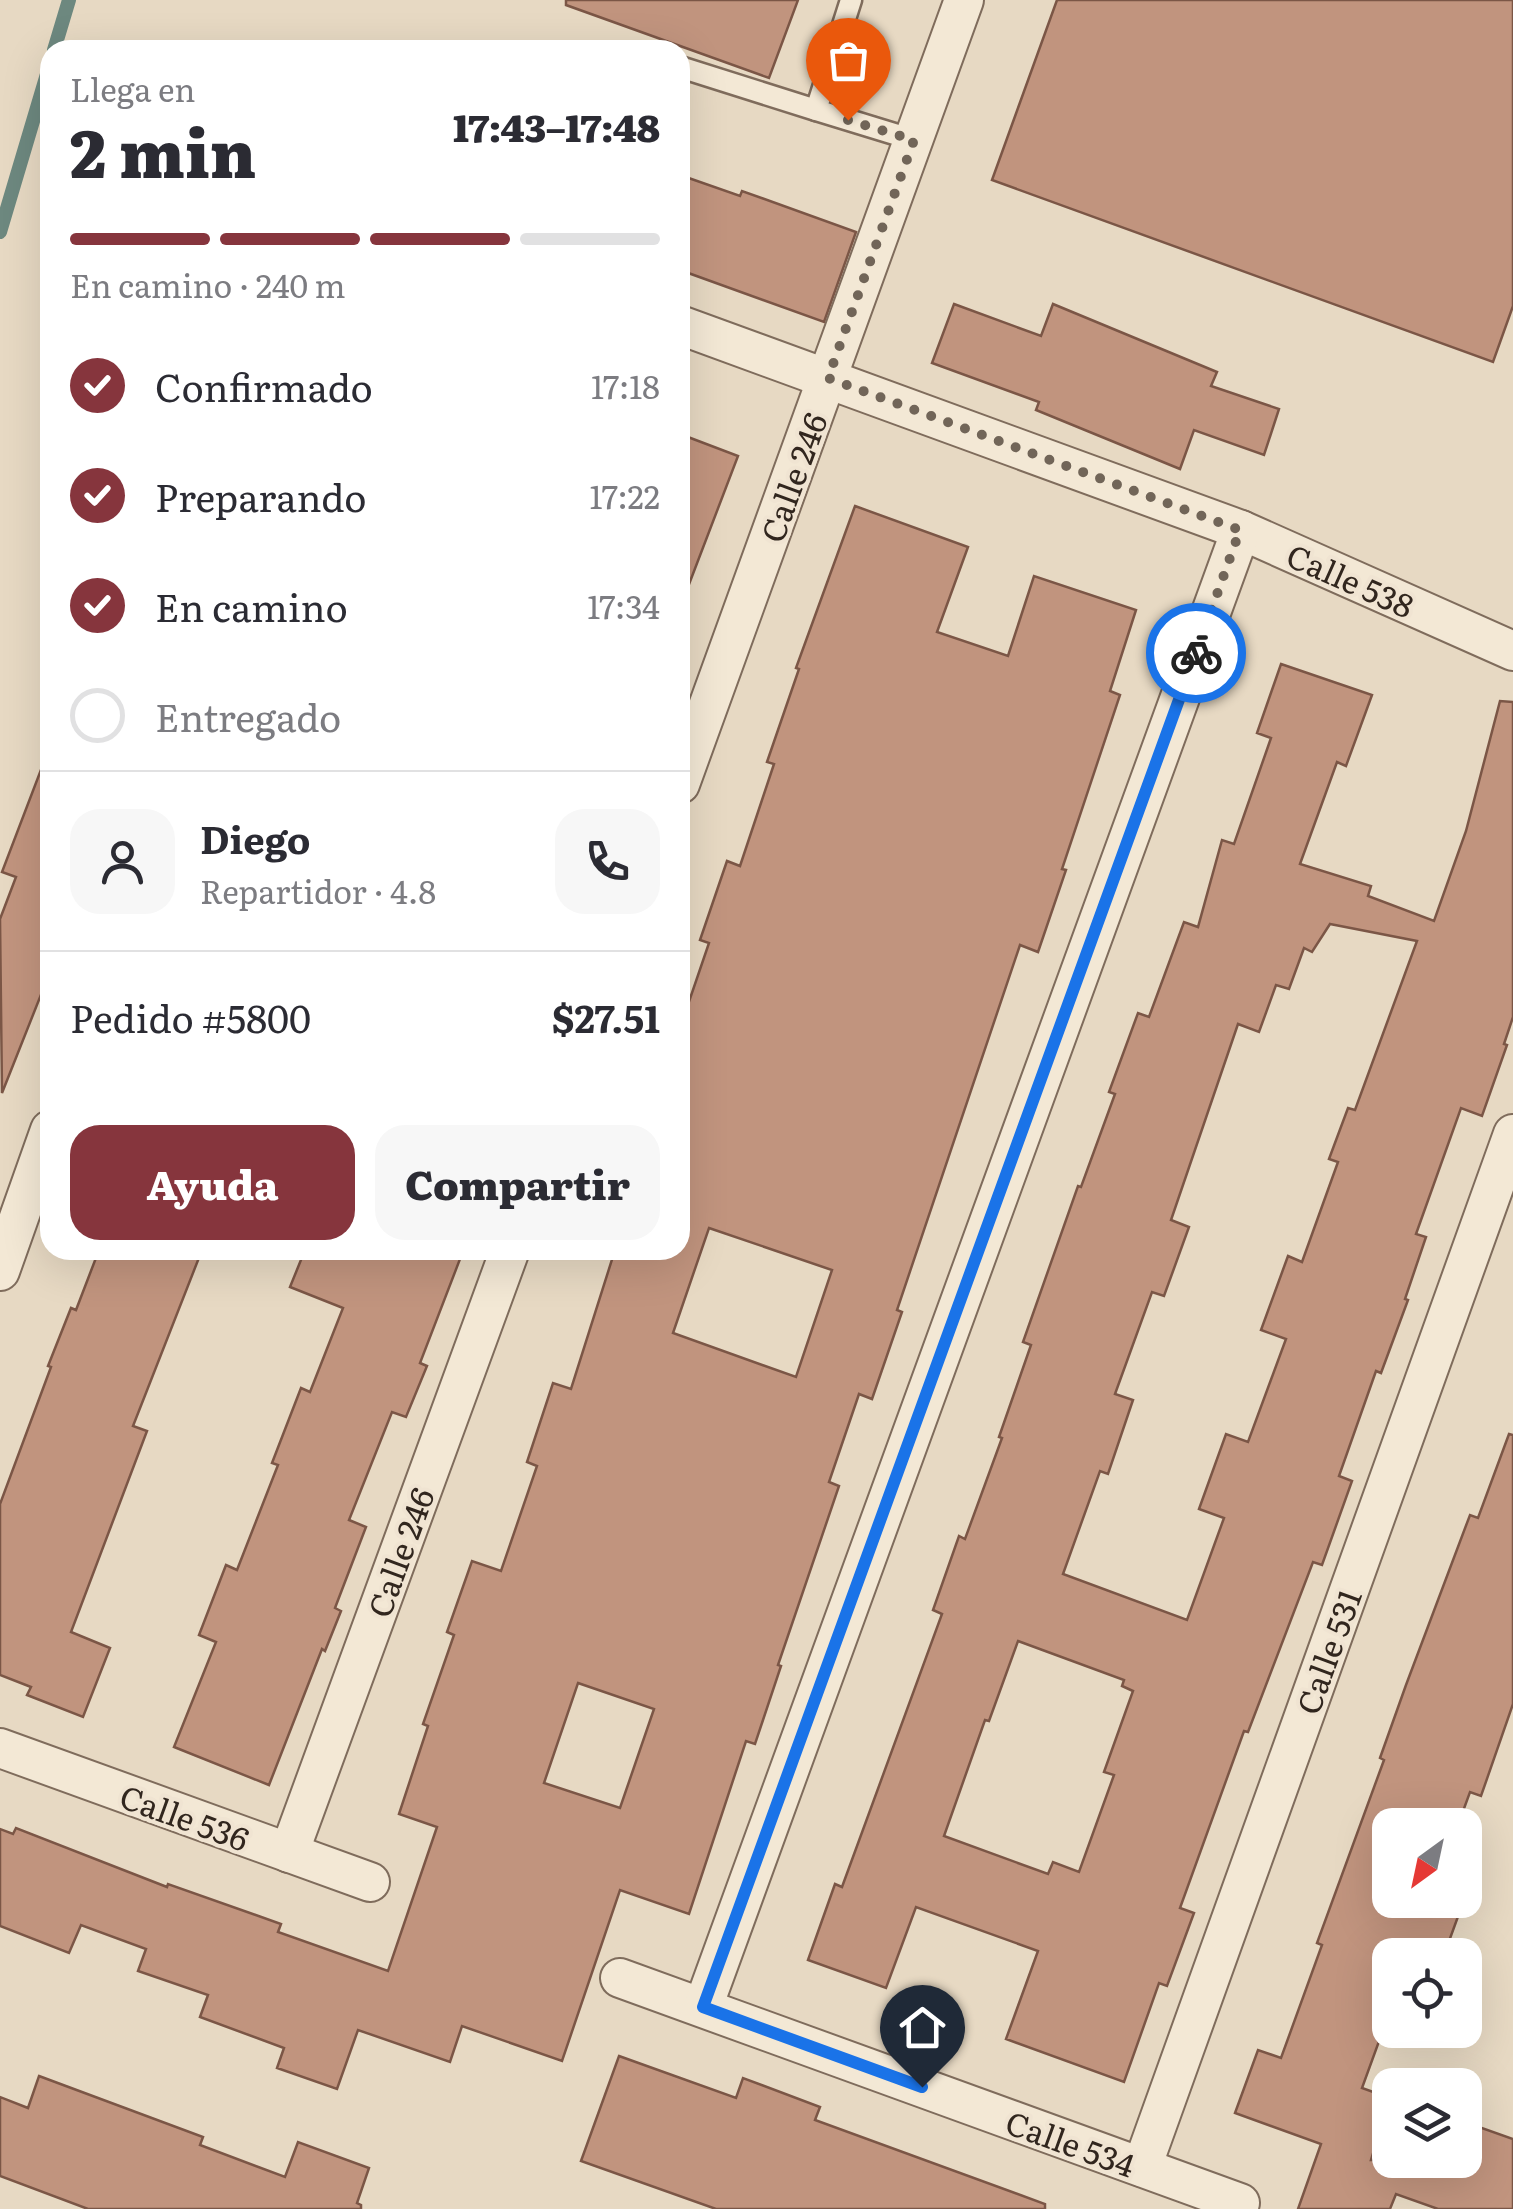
<!DOCTYPE html>
<html lang="es">
<head>
<meta charset="utf-8">
<style>
	body { margin:0; font-family:Literata,serif; background:#f7f7f7; color:#2b2b33; height:100vh; display:flex; flex-direction:column; font-size:38px; white-space:nowrap }
	* { box-sizing:border-box; margin:0 }
	p { font-size:32px; color:#7c7c81 }
	.icon { flex:none; width:55px; height:55px; fill:none; stroke:currentColor; stroke-width:2; stroke-linecap:round; stroke-linejoin:round }
	.map { position:relative; flex:1; overflow:hidden }
	.drawer { position:absolute; left:40px; top:40px; width:650px; height:1220px; display:flex; flex-direction:column; background:#fff; border-radius:30px; box-shadow:0 10px 40px #0002 }
	.drawer>* { flex:none }
	.needle { width:65px; rotate:213deg }
	.fabs { position:absolute; left:1372px; top:1808px; display:grid; gap:20px }
	.fabs a { display:grid; place-items:center; width:110px; height:110px; border-radius:20px; background:#fff; box-shadow:0 10px 40px #0002; font-size:50px }
	.pin { position:absolute; display:grid; place-items:center; width:85px; height:85px; color:#fff; margin:-102px -42px; border-radius:50% 50% 50% 0; rotate:-45deg; box-shadow:0 0 10px #0007 }
	.pin .icon { rotate:45deg }
	.courier { position:absolute; display:grid; place-items:center; width:100px; height:100px; margin:-50px; border:8px solid #1a73e8; border-radius:50%; background:#fff; color:#222; box-shadow:0 2px 12px #0007 }
	.head em { font-style:normal; font-weight:800 }
	.head div { display:flex; flex-direction:column-reverse }
	.head { display:flex; align-items:center; justify-content:space-between; height:170px; padding:0 30px }
	h1 { font-size:65px; font-weight:800; line-height:75px }
	.bar { display:grid; grid-template-columns:repeat(4,1fr); gap:15px 10px; align-content:center; height:120px; padding:0 30px }
	.bar i { height:12px; border-radius:8px; background:#e1e1e2 }
	.bar .on { background:#86353d }
	.bar p { grid-column:span 4 }
	.line { display:flex; align-items:center; gap:25px; padding:0 30px; border-top:2px solid #e1e1e2 }
	.line div { flex:1 }
	.round { display:grid; place-items:center; flex:none; width:105px; height:105px; border-radius:30px; background:#f7f7f7 }
	ol { padding:0 30px; list-style:none }
	li { display:flex; align-items:center; gap:30px; height:110px }
	li p { margin-inline-start:auto }
	li .icon { padding:10px; border-radius:50%; background:#86353d; color:#fff; stroke-width:4 }
	li:last-child { color:#7c7c81 }
	li i { width:55px; height:55px; border:5px solid #e1e1e2; border-radius:50% }
	.cta { display:flex; gap:20px; margin-top:auto; padding:20px 30px }
	.cta a { flex:1; height:115px; border-radius:30px; background:#86353d; color:#fff; font-size:40px; font-weight:800; line-height:115px; text-align:center }
	.cta a+a { background:#f7f7f7; color:#2b2b33 }
	.map>svg:first-child { display:block }
	.lines { fill:none; stroke-linecap:round; stroke-linejoin:round }
	.stream { stroke:#6d887f; stroke-width:14 }
	.building { fill:#c1947e; stroke:#7b5646; stroke-width:2.5; fill-rule:evenodd }
	.lane-casing { stroke:#7f6c5c; stroke-width:25 }
	.street-casing { stroke:#7f6c5c; stroke-width:42 }
	.lane { stroke:#f3e8d5; stroke-width:20 }
	.street { stroke:#f3e8d5; stroke-width:38 }
	.done { stroke:#716558; stroke-width:10; stroke-dasharray:0 18 }
	.route { stroke:#1a73e8; stroke-width:12 }
	.labels { text-anchor:middle; dominant-baseline:central; stroke-width:8; stroke-linejoin:round; paint-order:stroke }
	.street-label { font-size:32px; fill:#31261e; stroke:#f0e4d2 }
</style>
</head>
<body>
<div class="map">
<svg width="1513" height="2209" viewBox="0 0 1513 2209">
	<rect width="100%" height="100%" fill="#e7d9c3"/>
	<g class="lines">
		<g class="stream">
			<path d="M 54,50 L 69,0"/>
			<path d="M 0,232 L 50,64"/>
		</g>
	</g>
	<g class="building">
		<path d="M 566,0 L 798,0 L 769,78 L 566,5 Z"/>
		<path d="M 1057,0 L 1513,0 L 1513,306 L 1493,362 L 992,180 Z"/>
		<path d="M 680,175 L 740,196 L 742,191 L 856,232 L 824,322 L 680,270 Z"/>
		<path d="M 954,304 L 1041,336 L 1053,304 L 1217,372 L 1211,386 L 1279,409 L 1264,455 L 1194,430 L 1180,469 L 1036,410 L 1039,402 L 932,363 Z"/>
		<path d="M 680,434 L 738,456 L 683,600 L 680,600 Z"/>
		<path d="M 855,506 L 968,547 L 937,632 L 1008,656 L 1034,576 L 1136,610 L 1110,691 L 1120,695 L 1062,869 L 1066,870 L 1038,952 L 1020,945 L 897,1310 L 902,1312 L 872,1399 L 859,1394 L 829,1482 L 839,1486 L 778,1665 L 781,1666 L 755,1744 L 746,1741 L 689,1914 L 620,1890 L 562,2061 L 462,2026 L 450,2062 L 358,2030 L 337,2089 L 277,2068 L 284,2048 L 200,2017 L 208,1995 L 138,1971 L 146,1949 L 81,1925 L 69,1953 L 0,1926 L 0,1829 L 13,1834 L 16,1828 L 167,1887 L 168,1884 L 281,1924 L 278,1932 L 388,1971 L 437,1827 L 399,1814 L 428,1726 L 423,1724 L 454,1635 L 447,1632 L 472,1561 L 501,1571 L 537,1466 L 527,1462 L 553,1383 L 571,1389 L 615,1250 L 680,1250 L 680,1028 L 709,943 L 700,940 L 727,861 L 740,866 L 774,764 L 767,762 L 799,669 L 796,668 ZM 709,1228 L 832,1270 L 796,1377 L 673,1333 ZM 578,1683 L 654,1709 L 620,1808 L 544,1783 Z"/>
		<path d="M 1281,664 L 1372,695 L 1346,766 L 1337,762 L 1300,864 L 1371,886 L 1368,896 L 1434,921 L 1466,831 L 1500,701 L 1513,702 L 1513,1017 L 1504,1044 L 1507,1045 L 1482,1116 L 1461,1108 L 1416,1234 L 1426,1237 L 1405,1299 L 1408,1300 L 1381,1373 L 1376,1371 L 1339,1476 L 1352,1481 L 1322,1565 L 1313,1562 L 1248,1732 L 1244,1731 L 1180,1908 L 1194,1913 L 1167,1986 L 1159,1983 L 1124,2082 L 1006,2039 L 1038,1951 L 916,1907 L 886,1988 L 808,1960 L 835,1884 L 842,1887 L 942,1614 L 933,1610 L 959,1536 L 965,1539 L 1002,1438 L 999,1437 L 1031,1345 L 1023,1342 L 1078,1186 L 1081,1187 L 1115,1094 L 1109,1092 L 1138,1013 L 1149,1017 L 1184,922 L 1198,927 L 1222,840 L 1234,844 L 1271,738 L 1257,733 ZM 1330,924 L 1417,941 L 1355,1110 L 1348,1108 L 1329,1159 L 1338,1162 L 1302,1262 L 1288,1256 L 1261,1330 L 1286,1339 L 1248,1442 L 1226,1434 L 1199,1509 L 1224,1518 L 1187,1620 L 1063,1574 L 1100,1471 L 1108,1474 L 1133,1400 L 1115,1394 L 1152,1292 L 1164,1296 L 1189,1227 L 1171,1220 L 1238,1024 L 1259,1032 L 1276,985 L 1289,989 L 1304,948 L 1312,952 ZM 1018,1641 L 1124,1680 L 1122,1686 L 1133,1691 L 1104,1772 L 1114,1775 L 1079,1872 L 1053,1862 L 1048,1874 L 944,1836 L 985,1720 L 989,1721 Z"/>
		<path d="M 47,754 L 50,755 L 50,972 L 2,1093 L 0,919 L 16,877 L 2,872 Z"/>
		<path d="M 99,1250 L 202,1250 L 133,1426 L 147,1431 L 71,1632 L 110,1648 L 83,1717 L 27,1695 L 31,1687 L 0,1675 L 0,1504 L 51,1367 L 48,1366 L 71,1308 L 76,1310 Z"/>
		<path d="M 305,1250 L 438,1250 L 460,1259 L 420,1363 L 427,1366 L 406,1417 L 392,1412 L 349,1520 L 366,1527 L 335,1608 L 341,1611 L 325,1651 L 322,1649 L 269,1785 L 174,1747 L 216,1642 L 199,1635 L 226,1565 L 237,1570 L 278,1465 L 272,1463 L 301,1388 L 310,1392 L 343,1308 L 290,1287 Z"/>
		<path d="M 1509,1434 L 1513,1435 L 1513,1704 L 1481,1796 L 1470,1792 L 1458,1825 L 1390,1825 L 1390,1900 L 1464,1900 L 1444,1955 L 1390,1955 L 1390,2011 L 1362,2088 L 1390,2098 L 1371,2160 L 1465,2160 L 1465,2122 L 1513,2139 L 1513,2209 L 1438,2209 L 1396,2194 L 1390,2209 L 1298,2209 L 1321,2144 L 1235,2113 L 1258,2050 L 1281,2058 L 1322,1945 L 1317,1943 L 1384,1760 L 1380,1758 L 1406,1685 L 1470,1515 L 1478,1518 Z"/>
		<path d="M 619,2056 L 736,2098 L 743,2078 L 820,2107 L 815,2120 L 1045,2204 L 1045,2209 L 716,2209 L 581,2161 Z"/>
		<path d="M 39,2076 L 203,2137 L 200,2145 L 285,2177 L 298,2142 L 369,2168 L 357,2203 L 361,2205 L 361,2209 L 88,2209 L 0,2176 L 0,2097 L 28,2108 Z"/>
	</g>
	<g class="lines">
		<defs>
			<g id="lane">
				<path d="M 851,0 L 816,110 L 914,140"/>
				<path d="M 680,67 L 816,110"/>
			</g>
			<g id="street">
				<path d="M 680,325 L 1241,530 L 1513,651"/>
				<path d="M 680,784 L 964,0"/>
				<path d="M 0,1271 L 50,1130"/>
				<path d="M 0,1748 L 370,1882"/>
				<path d="M 289,1853 L 510,1250"/>
				<path d="M 620,1978 L 1240,2203"/>
				<path d="M 703,2007 L 1241,530"/>
				<path d="M 1142,2167 L 1513,1134"/>
			</g>
		</defs>
		<use href="#lane" class="lane-casing"/>
		<use href="#street" class="street-casing"/>
		<use href="#lane" class="lane"/>
		<use href="#street" class="street"/>
	</g>
	<g class="lines">
		<path class="done" d="M 848,120 L 914,140 L 828,378 L 1240,530 L 1196,653"/>
		<path class="route" d="M 922,2087 L 703,2007 L 1196,653"/>
	</g>
	<g class="labels">
		<g class="street-label">
			<text transform="translate(792 477) rotate(-70)">Calle 246</text>
			<text transform="translate(1351 579) rotate(24)">Calle 538</text>
			<text transform="translate(399 1552) rotate(-70)">Calle 246</text>
			<text transform="translate(1327 1651) rotate(-70)">Calle 531</text>
			<text transform="translate(185 1816) rotate(20)">Calle 536</text>
			<text transform="translate(1071 2142) rotate(20)">Calle 534</text>
		</g>
	</g>
</svg>
<div class="fabs">
<a><svg class="needle" viewBox="-14 -14 28 28"><path d="M0-13l5 13h-10z" fill="#e53935"/><path d="M0 13l5-13h-10z" fill="#7c7c81"/></svg></a>
<a><svg class="icon" aria-label="locate" viewBox="0 0 24 24"><circle cx="12" cy="12" r="6"/><path d="M12 2v4M12 18v4M2 12h4M18 12h4"/></svg></a>
<a><svg class="icon" aria-label="layers" viewBox="0 0 24 24"><path d="M12 4l9 5-9 5-9-5zM3 14l9 5 9-5"/></svg></a>
</div>
<div class="pin" style="left:848px;top:120px;background:#ea580c"><svg class="icon" aria-label="bag" viewBox="0 0 24 24"><path d="M5 8h14l-1 12H6zM9 8a3 3 0 0 1 6 0"/></svg></div>
<div class="pin" style="left:922px;top:2087px;background:#1f2937"><svg class="icon" aria-label="home" viewBox="0 0 24 24"><path d="M3 11l9-7 9 7M6 9v11h12V9"/></svg></div>
<div class="courier" style="left:1196px;top:653px"><svg class="icon" aria-label="bike" viewBox="0 0 24 24"><circle cx="6" cy="16" r="4"/><circle cx="18" cy="16" r="4"/><path d="M6 16l4-8h5l3 8M10 8l3 8H6M13 5h3"/></svg></div>
<section class="drawer">
<div class="head"><div><h1>2 min</h1><p>Llega en</p></div><em>17:43–17:48</em></div>
<div class="bar"><i class="on"></i><i class="on"></i><i class="on"></i><i></i><p>En camino · 240 m</p></div>
<ol>
<li><svg class="icon" aria-label="check" viewBox="0 0 24 24"><path d="M5 12l5 5 9-10"/></svg>Confirmado<p>17:18</p></li>
<li><svg class="icon" aria-label="check" viewBox="0 0 24 24"><path d="M5 12l5 5 9-10"/></svg>Preparando<p>17:22</p></li>
<li><svg class="icon" aria-label="check" viewBox="0 0 24 24"><path d="M5 12l5 5 9-10"/></svg>En camino<p>17:34</p></li>
<li><i></i>Entregado</li>
</ol>
<div class="line" style="height:180px"><a class="round"><svg class="icon" aria-label="person" viewBox="0 0 24 24"><circle cx="12" cy="8" r="4"/><path d="M4 21q1-7 8-7t8 7"/></svg></a><div><b>Diego</b><p>Repartidor · 4.8</p></div><a class="round"><svg class="icon" aria-label="phone" viewBox="0 0 24 24"><path d="M5 4h4l2 5-3 2q2 4 5 5l2-3 5 2v4C11 20 4 13 5 4z"/></svg></a></div>
<div class="line" style="height:130px"><div>Pedido #5800</div><b>$27.51</b></div>
<div class="cta"><a>Ayuda</a><a>Compartir</a></div>
</section>
</div>
</body>
</html>
